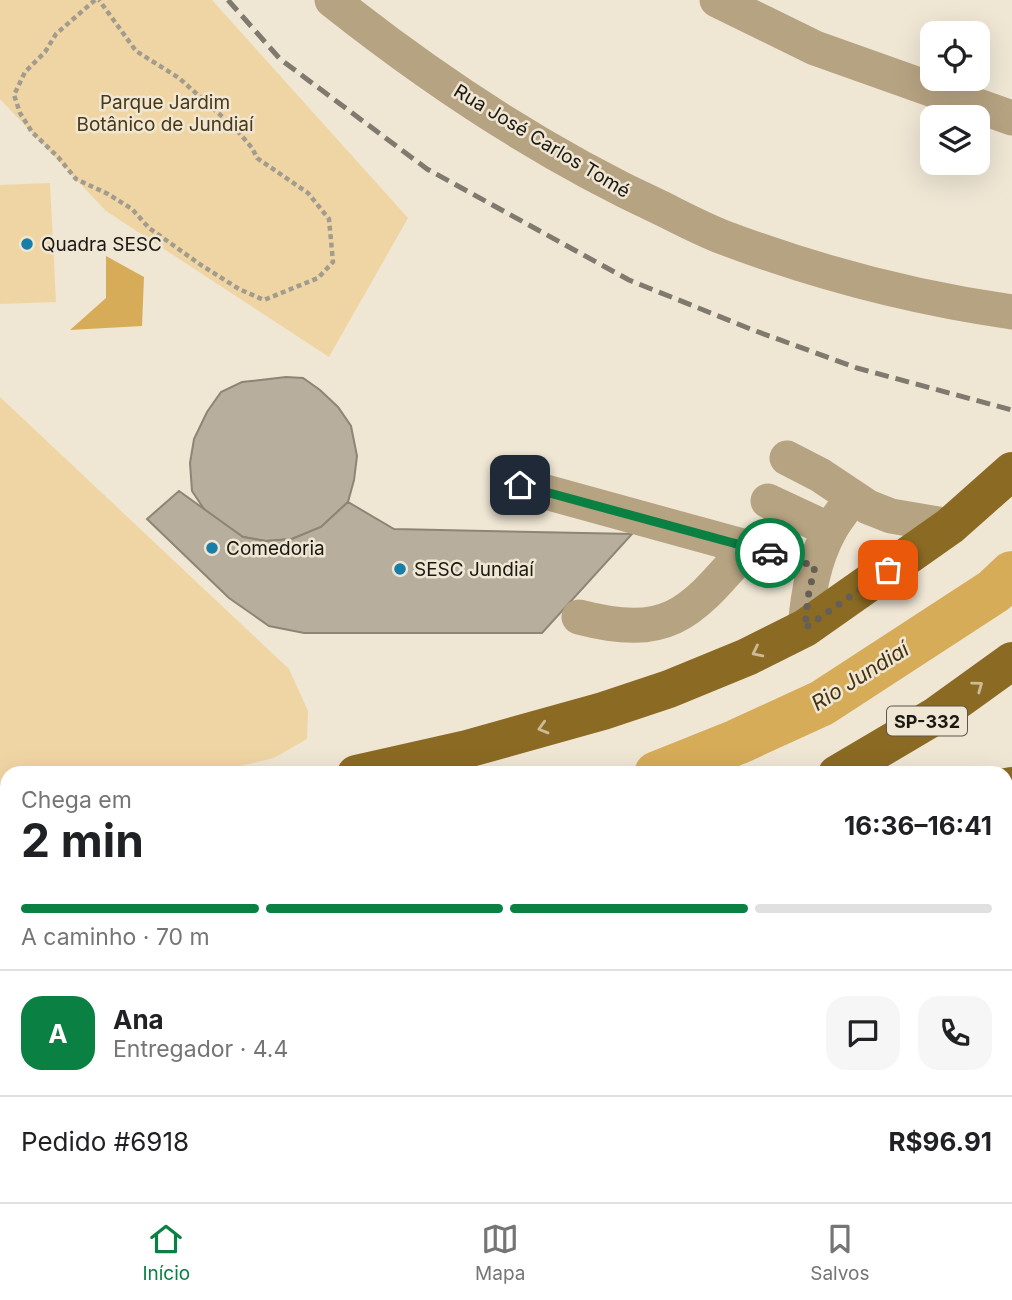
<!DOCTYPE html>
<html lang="pt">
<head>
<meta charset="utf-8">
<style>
	body { margin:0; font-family:Inter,sans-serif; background:#f6f6f6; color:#202124; height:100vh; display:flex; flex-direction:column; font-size:26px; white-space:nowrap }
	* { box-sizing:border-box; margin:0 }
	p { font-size:23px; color:#757577 }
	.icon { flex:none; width:38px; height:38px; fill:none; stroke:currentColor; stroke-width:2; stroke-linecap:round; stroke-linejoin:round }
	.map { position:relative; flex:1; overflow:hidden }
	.panel { position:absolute; left:0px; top:766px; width:1013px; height:436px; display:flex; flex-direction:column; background:#fff; border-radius:21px 21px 0 0; box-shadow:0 7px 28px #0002 }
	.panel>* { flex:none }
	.tools { position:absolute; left:920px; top:21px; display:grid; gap:14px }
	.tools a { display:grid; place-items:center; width:70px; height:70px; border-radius:14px; background:#fff; box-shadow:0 7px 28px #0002; font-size:35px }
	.pin { position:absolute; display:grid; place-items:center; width:60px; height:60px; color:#fff; margin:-30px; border-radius:14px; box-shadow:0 4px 10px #0006 }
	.courier { position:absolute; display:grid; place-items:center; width:70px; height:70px; margin:-35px; border:5px solid #0b8043; border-radius:50%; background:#fff; color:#222; box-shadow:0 2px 9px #0007 }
	.overview em { font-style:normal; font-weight:700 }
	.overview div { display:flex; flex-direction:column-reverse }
	.overview { display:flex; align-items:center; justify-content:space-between; height:119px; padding:0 21px }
	h1 { font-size:46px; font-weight:700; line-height:52px }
	.bar { display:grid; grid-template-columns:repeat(4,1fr); gap:10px 7px; align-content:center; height:84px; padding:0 21px }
	.bar i { height:9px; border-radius:5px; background:#e0e0e0 }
	.bar .selected { background:#0b8043 }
	.bar p { grid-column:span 4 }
	.line { display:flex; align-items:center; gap:18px; padding:0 21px; border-top:2px solid #e0e0e0 }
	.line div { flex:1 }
	.round { display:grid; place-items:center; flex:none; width:74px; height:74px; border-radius:21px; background:#f6f6f6 }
	.dock { display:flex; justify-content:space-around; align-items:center; height:98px; border-top:2px solid #e0e0e0; background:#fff; font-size:19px; color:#757577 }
	.dock a { display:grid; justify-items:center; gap:4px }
	.dock .selected { color:#0b8043 }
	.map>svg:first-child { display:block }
	.green { fill:#f0d5a4 }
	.water { fill:#d6ac59 }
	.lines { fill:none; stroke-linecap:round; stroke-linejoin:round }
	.river { stroke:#d6ac59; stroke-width:46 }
	.building { fill:#b7ae9d; stroke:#8d8575; stroke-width:2 }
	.path { stroke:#a29c8e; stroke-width:4.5; stroke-dasharray:5 3.5; stroke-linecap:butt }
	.minor { stroke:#b6a382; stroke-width:35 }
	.major { stroke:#8b6a23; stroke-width:38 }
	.rail { stroke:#7f796e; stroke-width:5; stroke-dasharray:14 7; stroke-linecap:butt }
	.oneway { stroke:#ccbb96 }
	.done { stroke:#656056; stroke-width:7; stroke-dasharray:0 12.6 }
	.route { stroke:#0b8043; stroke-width:9 }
	.poi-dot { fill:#187ea8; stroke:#efe6d4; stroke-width:2.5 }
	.labels { text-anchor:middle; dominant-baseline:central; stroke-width:5; stroke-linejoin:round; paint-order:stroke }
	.shield { fill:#efe6d4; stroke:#5b564c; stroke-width:2 }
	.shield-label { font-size:18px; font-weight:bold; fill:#1b1812 }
	.park-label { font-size:19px; fill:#4a3814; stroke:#efe6d4 }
	.street-label { font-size:19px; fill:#1b1812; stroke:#efe6d4 }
	.poi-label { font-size:19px; fill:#1b1812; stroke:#efe6d4; text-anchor:start }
	.water-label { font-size:21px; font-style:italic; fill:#44320e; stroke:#efe6d4 }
</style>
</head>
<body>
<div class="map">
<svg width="1012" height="1202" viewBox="0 0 1012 1202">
	<rect width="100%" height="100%" fill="#efe6d4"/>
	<g class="green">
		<path d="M 0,0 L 212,0 L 408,218 L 329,357 L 106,211 L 0,99 Z"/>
		<path d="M 50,183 L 56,302 L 0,304 L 0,185 Z"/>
		<path d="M 0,397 L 289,669 L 308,711 L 307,739 L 274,758 L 210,773 L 7,774 L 7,818 L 0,820 Z"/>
	</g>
	<path class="water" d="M 106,256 L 144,277 L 142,326 L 70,330 L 106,298 Z"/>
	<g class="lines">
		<g class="river">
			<path d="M 657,774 L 737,742 L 822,703 L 994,591 L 1012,574"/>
			<path d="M 0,1029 L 7,1027"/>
		</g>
	</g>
	<g class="building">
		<path d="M 286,377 L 303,378 L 320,390 L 338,407 L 351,426 L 357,456 L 354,480 L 348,502 L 321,527 L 292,539 L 266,541 L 243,537 L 206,512 L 192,491 L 190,463 L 194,439 L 207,412 L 221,392 L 242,382 Z"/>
		<path d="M 179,491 L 243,537 L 266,541 L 292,539 L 321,527 L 348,502 L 394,529 L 632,534 L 542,633 L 304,633 L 269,626 L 229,598 L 147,519 Z"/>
		<path d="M 399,1195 L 641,1195 L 644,1202 L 383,1202 Z"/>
	</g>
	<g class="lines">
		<path class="path" d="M 95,0 L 56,34 L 45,52 L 25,72 L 14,95 L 20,113 L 32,132 L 58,157 L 76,179 L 108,194 L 132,209 L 149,228 L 201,265 L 239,289 L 264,300 L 318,278 L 333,262 L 329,219 L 308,193 L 257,158 L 252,148 L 235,128 L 179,78 L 136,51 L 99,0"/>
		<g class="minor">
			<path d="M 332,0 C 434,81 544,154 663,209 C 683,219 704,230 725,238 C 818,273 914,298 1012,312"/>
			<path d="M 717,0 L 815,48 L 1012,118"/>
			<path d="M 787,458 L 820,475 L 868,507 L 891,516 L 950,526"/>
			<path d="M 520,485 L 815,566"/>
			<path d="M 768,501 L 830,530"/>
			<path d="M 579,617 C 671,641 691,612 748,547"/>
			<path d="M 805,628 C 808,595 813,561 830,530 C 836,519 845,509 852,497"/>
			<path d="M 0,801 L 7,800"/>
			<path d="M 310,1195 L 314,1202"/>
		</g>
		<g class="major">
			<path d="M 356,774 L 467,749 L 603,711 L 669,689 L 747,657 L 805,628 L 950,526 L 1012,471"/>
			<path d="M 837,774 L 937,715 L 1012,661"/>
			<path d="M 1006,787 L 1012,786"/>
			<path d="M 0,860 L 7,858"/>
			<path d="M 0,1177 L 7,1173"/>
			<path d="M 736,1195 L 741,1202"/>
			<path d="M 778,1195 L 784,1202"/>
			<path d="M 213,1202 L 221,1195"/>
		</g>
		<path class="rail" d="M 228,0 L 280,59 L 427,169 L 629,280 L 753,330 L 857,368 L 1012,410"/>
	</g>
	<defs><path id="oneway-chevron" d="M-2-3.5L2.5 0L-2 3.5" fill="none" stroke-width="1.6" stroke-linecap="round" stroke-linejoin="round" transform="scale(1.75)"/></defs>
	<g class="oneway">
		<use href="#oneway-chevron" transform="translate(757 652) rotate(154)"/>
		<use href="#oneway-chevron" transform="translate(978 686) rotate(-36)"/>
		<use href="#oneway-chevron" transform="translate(543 728) rotate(164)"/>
	</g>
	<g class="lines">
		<path class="done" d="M 770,553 L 815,566 L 808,597 L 805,628 L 888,570"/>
		<path class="route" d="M 520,485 L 770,553"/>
	</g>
	<g class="poi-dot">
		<circle cx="27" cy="244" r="7"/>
		<circle cx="212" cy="548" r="7"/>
		<circle cx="400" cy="569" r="7"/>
	</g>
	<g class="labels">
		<rect class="shield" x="887" y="706.5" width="80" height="29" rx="5"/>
		<g class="shield-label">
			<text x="927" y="721">SP-332</text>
		</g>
		<g class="park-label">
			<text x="165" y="102">Parque Jardim<tspan x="165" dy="22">Botânico de Jundiaí</tspan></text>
		</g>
		<g class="street-label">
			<text transform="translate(542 141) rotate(31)">Rua José Carlos Tomé</text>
		</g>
		<g class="poi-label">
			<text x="41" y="244">Quadra SESC</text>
			<text x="226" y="548">Comedoria</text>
			<text x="414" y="569">SESC Jundiaí</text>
		</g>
		<g class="water-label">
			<text transform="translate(860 676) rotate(-32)">Rio Jundiaí</text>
		</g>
	</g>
</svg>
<div class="tools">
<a><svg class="icon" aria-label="locate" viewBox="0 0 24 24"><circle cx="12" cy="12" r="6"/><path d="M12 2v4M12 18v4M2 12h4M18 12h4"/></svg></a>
<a><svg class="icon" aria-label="layers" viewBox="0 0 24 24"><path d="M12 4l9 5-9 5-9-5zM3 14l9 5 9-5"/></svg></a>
</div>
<div class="pin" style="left:888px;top:570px;background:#ea580c"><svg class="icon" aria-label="bag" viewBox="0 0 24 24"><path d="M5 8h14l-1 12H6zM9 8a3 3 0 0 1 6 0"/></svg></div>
<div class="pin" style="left:520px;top:485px;background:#1f2937"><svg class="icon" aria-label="home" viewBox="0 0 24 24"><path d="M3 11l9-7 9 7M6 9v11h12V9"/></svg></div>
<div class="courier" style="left:770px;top:553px"><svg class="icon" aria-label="car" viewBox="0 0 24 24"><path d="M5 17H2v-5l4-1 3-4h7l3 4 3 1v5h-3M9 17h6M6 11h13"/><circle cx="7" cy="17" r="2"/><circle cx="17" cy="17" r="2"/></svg></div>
<section class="panel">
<div class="overview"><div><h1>2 min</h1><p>Chega em</p></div><em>16:36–16:41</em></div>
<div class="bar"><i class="selected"></i><i class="selected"></i><i class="selected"></i><i></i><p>A caminho · 70 m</p></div>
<div class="line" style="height:126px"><b class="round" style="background:#0b8043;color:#fff">A</b><div><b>Ana</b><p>Entregador · 4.4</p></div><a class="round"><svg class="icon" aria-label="chat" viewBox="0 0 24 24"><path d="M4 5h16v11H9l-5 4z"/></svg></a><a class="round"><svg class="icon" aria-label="phone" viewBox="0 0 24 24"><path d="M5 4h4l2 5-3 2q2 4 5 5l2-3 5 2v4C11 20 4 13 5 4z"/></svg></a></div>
<div class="line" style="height:91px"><div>Pedido #6918</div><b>R$96.91</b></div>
</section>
</div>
<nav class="dock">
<a class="selected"><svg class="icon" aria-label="home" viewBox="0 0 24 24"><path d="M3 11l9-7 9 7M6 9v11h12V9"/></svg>Início</a>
<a><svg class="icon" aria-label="map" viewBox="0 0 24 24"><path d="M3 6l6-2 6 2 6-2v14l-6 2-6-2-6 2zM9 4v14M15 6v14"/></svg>Mapa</a>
<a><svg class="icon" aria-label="saved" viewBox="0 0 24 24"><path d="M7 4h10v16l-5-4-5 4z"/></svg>Salvos</a>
</nav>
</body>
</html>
